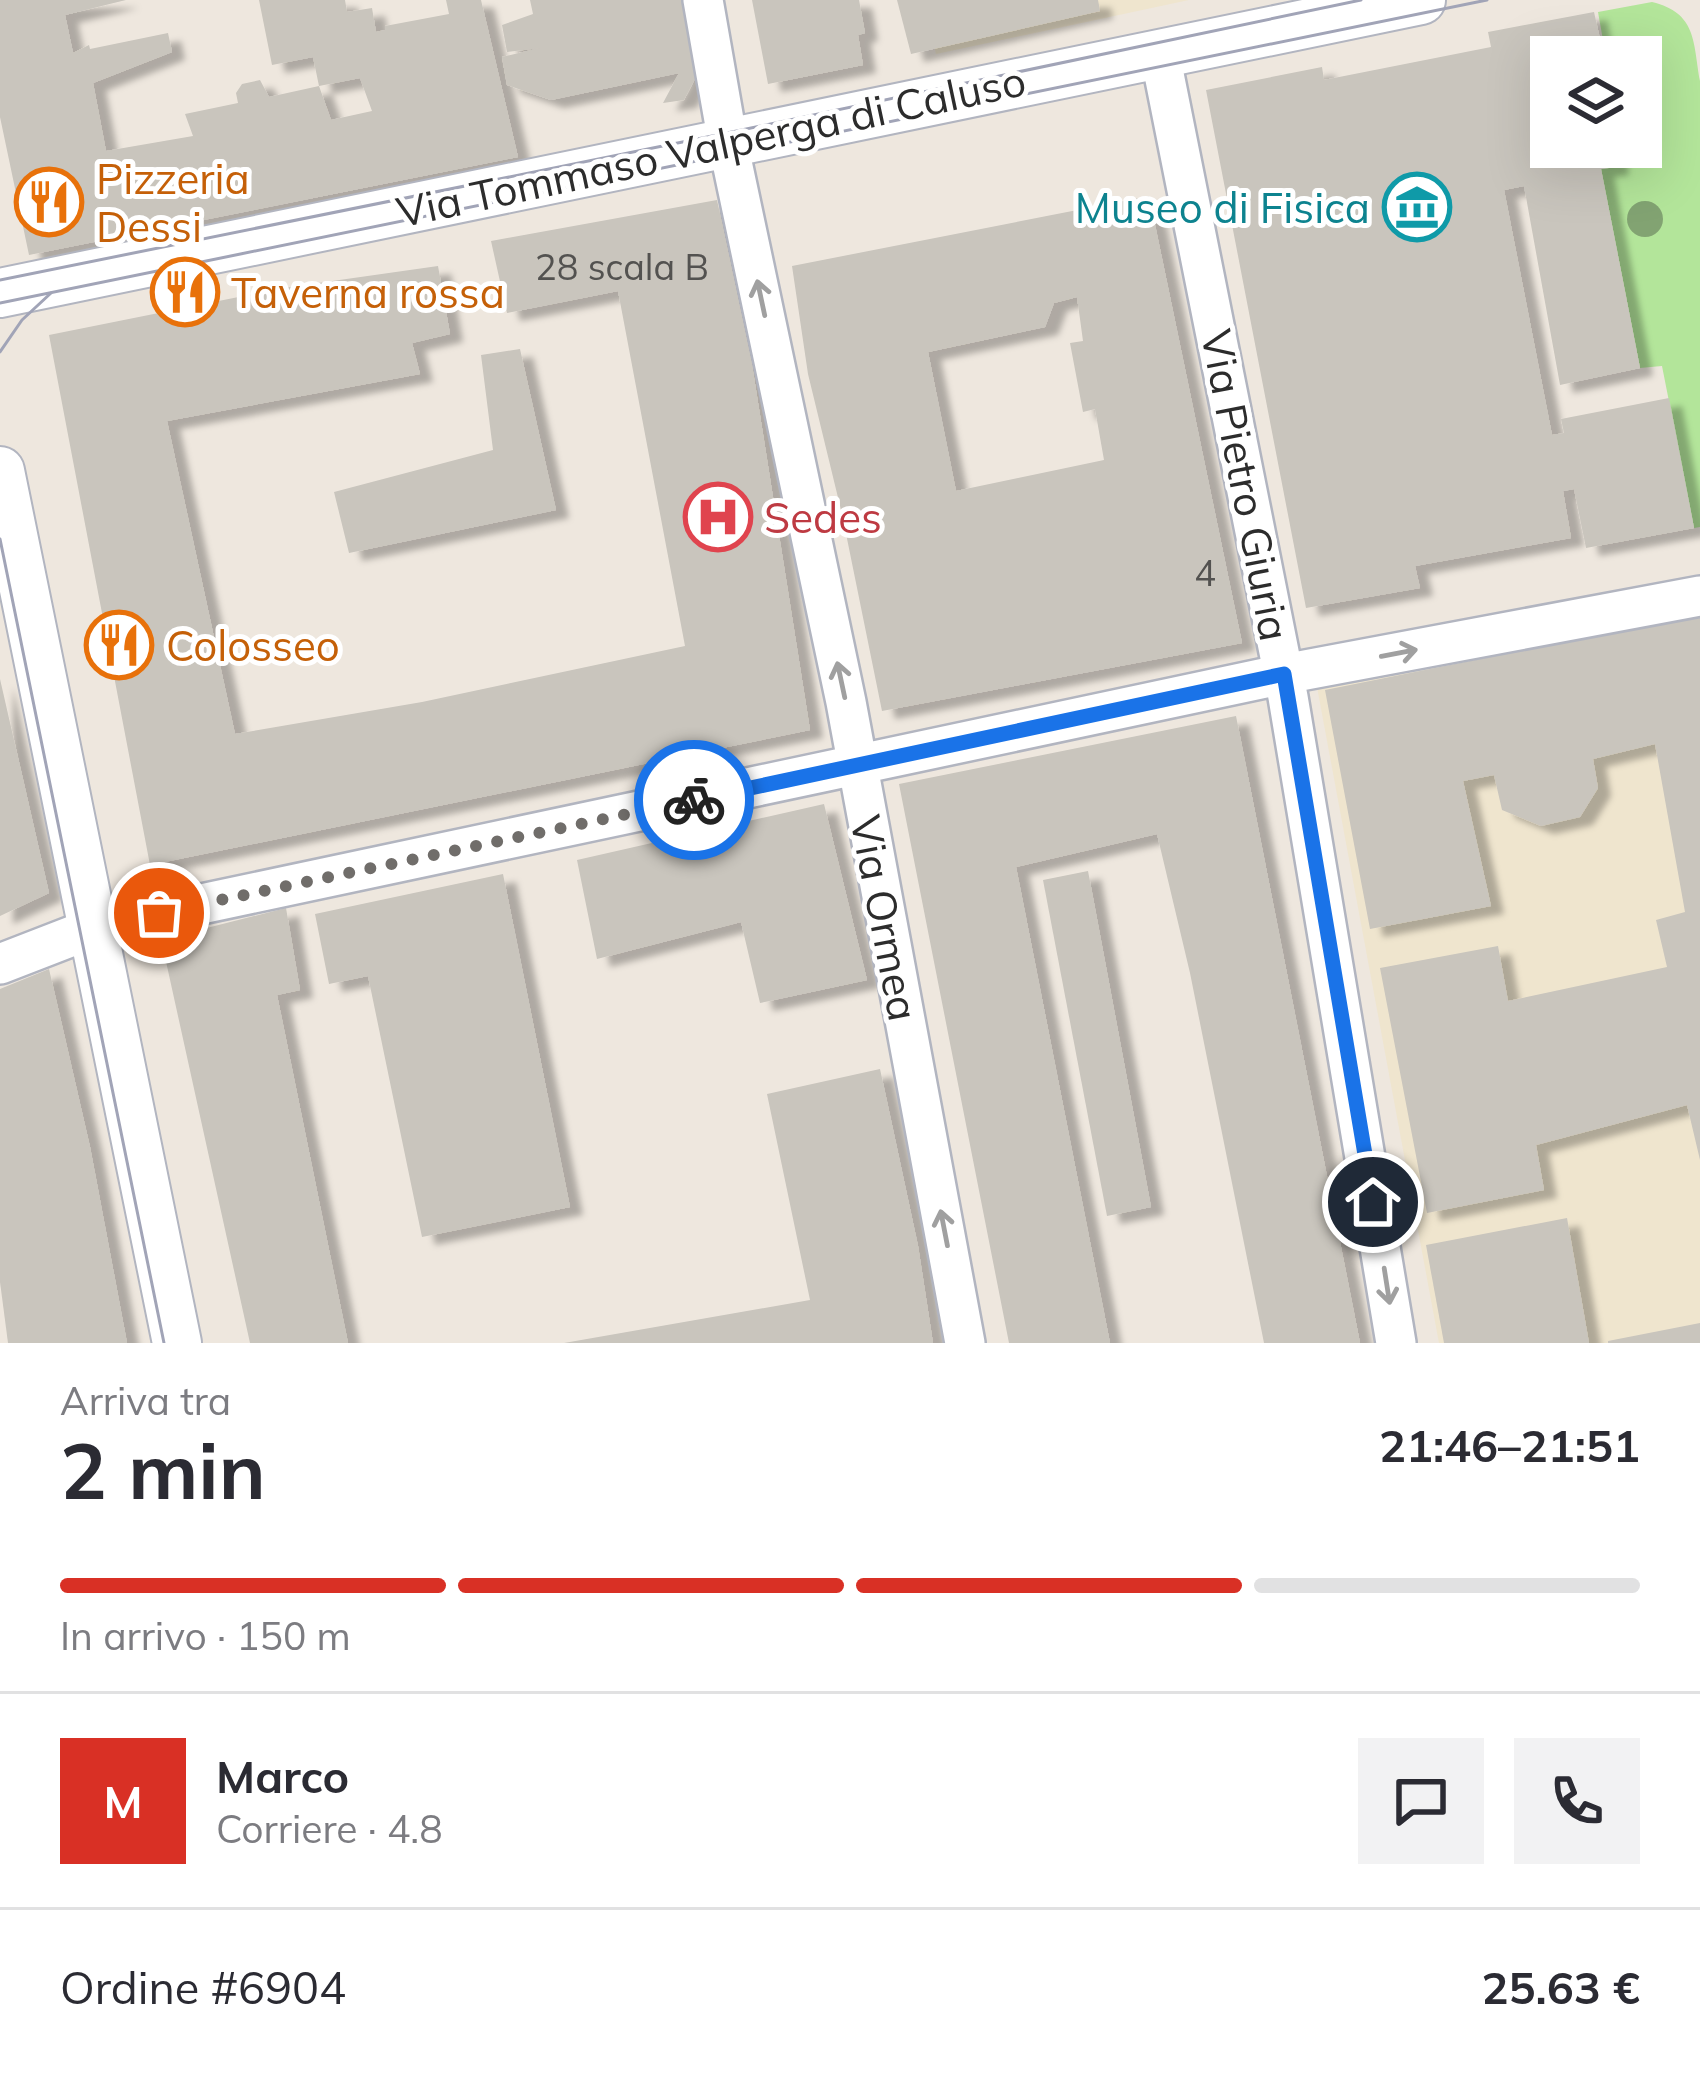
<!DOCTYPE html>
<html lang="it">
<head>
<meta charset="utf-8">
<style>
	body { margin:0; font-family:Mulish,sans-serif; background:#f2f2f3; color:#2b2b33; height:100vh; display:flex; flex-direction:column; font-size:45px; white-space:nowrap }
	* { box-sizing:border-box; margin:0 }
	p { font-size:39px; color:#7c7c81 }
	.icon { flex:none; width:66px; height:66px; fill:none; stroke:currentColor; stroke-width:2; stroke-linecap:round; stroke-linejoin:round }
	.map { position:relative; height:1343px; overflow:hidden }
	.side { display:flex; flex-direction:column; background:#fff; flex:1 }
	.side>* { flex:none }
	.controls { position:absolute; left:1530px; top:36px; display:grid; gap:24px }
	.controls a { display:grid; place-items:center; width:132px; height:132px; border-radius:0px; background:#fff; box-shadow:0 12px 48px #0002; font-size:60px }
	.pin { position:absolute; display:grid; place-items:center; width:102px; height:102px; color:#fff; margin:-51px; border:6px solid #fff; border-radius:50%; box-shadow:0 3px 12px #0007 }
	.courier { position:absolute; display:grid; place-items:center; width:120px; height:120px; margin:-60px; border:9px solid #1a73e8; border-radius:50%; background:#fff; color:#222; box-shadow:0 3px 15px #0007 }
	.headline em { font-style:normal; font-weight:700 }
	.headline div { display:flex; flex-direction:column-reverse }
	.headline { display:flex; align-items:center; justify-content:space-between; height:204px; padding:0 60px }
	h1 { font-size:78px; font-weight:700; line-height:90px }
	.bar { display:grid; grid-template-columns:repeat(4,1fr); gap:18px 12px; align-content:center; height:144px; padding:0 60px }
	.bar i { height:15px; border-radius:9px; background:#e1e1e2 }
	.bar .on { background:#d93025 }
	.bar p { grid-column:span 4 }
	.line { display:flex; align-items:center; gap:30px; padding:0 60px; border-top:3px solid #e1e1e2 }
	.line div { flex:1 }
	.round { display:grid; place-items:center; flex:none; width:126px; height:126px; border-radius:0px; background:#f2f2f3 }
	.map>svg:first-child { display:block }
	.education { fill:#efe5ce }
	.green { fill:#b3e59a }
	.building { fill:#c9c5bd; fill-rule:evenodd; filter:url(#shadow) }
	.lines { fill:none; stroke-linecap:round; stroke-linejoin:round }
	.minor-casing { stroke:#b2b5c0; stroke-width:44 }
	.tertiary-casing { stroke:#b2b5c0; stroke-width:52 }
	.minor { stroke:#fff; stroke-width:39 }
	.tertiary { stroke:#fff; stroke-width:48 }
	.tram { stroke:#a1a4b7; stroke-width:3 }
	.tree { fill:#82a372 }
	.oneway { stroke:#a0a0a0 }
	.done { stroke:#706d6a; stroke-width:12; stroke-dasharray:0 21.6 }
	.route { stroke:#1a73e8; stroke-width:15 }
	.labels { text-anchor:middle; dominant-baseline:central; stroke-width:10; stroke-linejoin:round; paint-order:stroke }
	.number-label { font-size:36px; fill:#535250 }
	.street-label { font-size:42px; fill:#2c2c2c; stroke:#fff }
	.food-label { font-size:42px; fill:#c56008; stroke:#fff; text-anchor:start }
	.culture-label { font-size:42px; fill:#0d838f; stroke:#fff; text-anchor:end }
	.health-label { font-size:42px; fill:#be3a42; stroke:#fff; text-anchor:start }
</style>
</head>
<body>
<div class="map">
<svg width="1700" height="1343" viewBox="0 0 1700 1343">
	<defs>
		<filter id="shadow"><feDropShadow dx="13" dy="8" stdDeviation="3" flood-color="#0004"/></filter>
	</defs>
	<rect width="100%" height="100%" fill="#eee7de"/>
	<g class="education">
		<path d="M 924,0 L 1189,0 L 936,54 Z"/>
		<path d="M 1700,610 L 1700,1343 L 1439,1343 L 1317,687 Z"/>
	</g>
	<path class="green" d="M 1652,2 C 1697,13 1693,42 1700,81 L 1700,527 L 1694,528 L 1662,366 L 1640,368 L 1601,169 L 1625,165 L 1622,147 L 1641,147 L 1641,57 L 1606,57 L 1598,12 Z"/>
	<g class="building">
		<path d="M 0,0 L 126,0 L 65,15 L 73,53 L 89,45 L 90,49 L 168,33 L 172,52 L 93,83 L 106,151 L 193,136 L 185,114 L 238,103 L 236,93 L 242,84 L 260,80 L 269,97 L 319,86 L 331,120 L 372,111 L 360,78 L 319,86 L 313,57 L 272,65 L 259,0 L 345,0 L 347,12 L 372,8 L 376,32 L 385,30 L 385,26 L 449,14 L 446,0 L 481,0 L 518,157 L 29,255 L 0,117 Z"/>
		<path d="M 530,0 L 688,0 L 700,69 L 684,100 L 663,103 L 679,73 L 551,100 L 507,85 L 502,57 L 540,48 L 507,52 L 502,25 L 533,14 Z"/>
		<path d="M 752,0 L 859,0 L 865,33 L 858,35 L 863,65 L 768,84 Z"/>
		<path d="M 897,0 L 1098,0 L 1100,11 L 911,54 Z"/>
		<path d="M 1594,12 L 1604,57 L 1551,57 L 1551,147 L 1613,147 L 1616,167 L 1601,169 L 1640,368 L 1560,385 L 1524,186 L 1504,190 L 1552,435 L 1564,433 L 1561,419 L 1669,398 L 1694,528 L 1586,548 L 1574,489 L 1563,491 L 1571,538 L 1415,566 L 1420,588 L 1306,608 L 1206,90 L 1322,67 L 1324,80 L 1491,47 L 1488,32 Z"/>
		<path d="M 1149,196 L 1242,643 L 882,711 L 842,514 L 808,374 L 792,266 ZM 1077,297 L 1083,341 L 1070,343 L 1083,412 L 1095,409 L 1104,460 L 956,491 L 928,352 L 1045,327 L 1054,303 Z"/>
		<path d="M 717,200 L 752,365 L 810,730 L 150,865 L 49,335 L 283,288 L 438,266 L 450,334 L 412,343 L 420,374 L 167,421 L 235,734 L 422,702 L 685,646 L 618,291 L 507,313 L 491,241 Z"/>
		<path d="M 520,349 L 556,510 L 349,553 L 334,492 L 493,450 L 481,355 Z"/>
		<path d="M 1700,615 L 1700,1160 L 1687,1105 L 1536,1145 L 1544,1190 L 1427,1213 L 1380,968 L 1498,946 L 1508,1001 L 1667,967 L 1656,920 L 1685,912 L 1655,744 L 1593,759 L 1598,788 L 1580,817 L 1541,826 L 1502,810 L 1494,775 L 1463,781 L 1491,906 L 1370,929 L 1325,690 Z"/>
		<path d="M 0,679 L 49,893 L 0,916 Z"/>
		<path d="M 1236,716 L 1360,1343 L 1264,1343 L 1190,973 L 1157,834 L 1016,867 L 1110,1343 L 1009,1343 L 899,784 Z"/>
		<path d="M 824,804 L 867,980 L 760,1003 L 741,922 L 597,959 L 577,860 Z"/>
		<path d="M 1088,871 L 1151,1207 L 1107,1216 L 1043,880 Z"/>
		<path d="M 503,874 L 570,1207 L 422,1237 L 368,976 L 329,984 L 315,914 Z"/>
		<path d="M 286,908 L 300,990 L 277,995 L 348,1343 L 250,1343 L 165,957 L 183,934 Z"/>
		<path d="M 49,969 L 90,1147 L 127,1343 L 8,1343 L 0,1282 L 0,989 Z"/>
		<path d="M 880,1069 L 918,1246 L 933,1343 L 564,1343 L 810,1300 L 767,1094 Z"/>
		<path d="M 1567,1218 L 1589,1343 L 1444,1343 L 1426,1245 Z"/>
		<path d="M 1700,1323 L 1700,1343 L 1608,1343 L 1608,1341 Z"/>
	</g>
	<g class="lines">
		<defs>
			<g id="minor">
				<path d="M 703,0 L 728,143 L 846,702 L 965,1343"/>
				<path d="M 1160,54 L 1288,697 L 1396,1343"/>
				<path d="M 0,964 L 93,928 L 159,913 L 1284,674 L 1700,596"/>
			</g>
			<g id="tertiary">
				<path d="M 0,293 L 1421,0"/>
				<path d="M 0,471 L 177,1343"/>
			</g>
		</defs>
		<use href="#minor" class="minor-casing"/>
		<use href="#tertiary" class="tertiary-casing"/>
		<use href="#minor" class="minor"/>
		<use href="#tertiary" class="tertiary"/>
		<g class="tram">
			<path d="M 0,280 L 727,133 L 1361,0"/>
			<path d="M 0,303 L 1487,0"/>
			<path d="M 0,352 L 22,320 L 51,293"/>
			<path d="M 0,539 L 164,1343"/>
		</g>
	</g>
	<circle class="tree" cx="1645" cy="219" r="18"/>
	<defs><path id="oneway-shaft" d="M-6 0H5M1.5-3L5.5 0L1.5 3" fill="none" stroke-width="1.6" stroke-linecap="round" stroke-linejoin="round" transform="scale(3)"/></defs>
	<g class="oneway">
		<use href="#oneway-shaft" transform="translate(761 298) rotate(-102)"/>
		<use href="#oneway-shaft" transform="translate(1399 653) rotate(-11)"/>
		<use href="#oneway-shaft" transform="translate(841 680) rotate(-102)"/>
		<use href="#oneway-shaft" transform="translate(944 1228) rotate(-101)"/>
		<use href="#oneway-shaft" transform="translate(1387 1286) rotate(81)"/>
	</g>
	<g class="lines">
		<path class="done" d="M 159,913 L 694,800"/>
		<path class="route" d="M 694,800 L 1284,674 L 1373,1202"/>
	</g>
	<defs>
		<symbol id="restaurant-ring" viewBox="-11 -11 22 22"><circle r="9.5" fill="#fff" stroke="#e8710a" stroke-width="1.5"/><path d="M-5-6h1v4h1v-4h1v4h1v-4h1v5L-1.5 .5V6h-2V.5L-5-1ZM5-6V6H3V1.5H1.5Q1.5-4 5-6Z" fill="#e8710a"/></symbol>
		<symbol id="museum-ring" viewBox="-11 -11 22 22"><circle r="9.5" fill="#fff" stroke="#0f9aa8" stroke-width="1.5"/><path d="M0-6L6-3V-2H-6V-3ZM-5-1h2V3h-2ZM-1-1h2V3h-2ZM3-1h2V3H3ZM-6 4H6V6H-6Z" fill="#0f9aa8"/></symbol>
		<symbol id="hospital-ring" viewBox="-11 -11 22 22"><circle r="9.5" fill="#fff" stroke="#e0444e" stroke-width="1.5"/><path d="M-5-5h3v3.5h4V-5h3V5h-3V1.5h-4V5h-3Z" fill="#e0444e"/></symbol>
	</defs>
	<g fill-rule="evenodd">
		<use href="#restaurant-ring" x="11" y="164" width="76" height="76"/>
		<use href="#museum-ring" x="1379" y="169" width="76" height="76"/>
		<use href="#restaurant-ring" x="147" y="254" width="76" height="76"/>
		<use href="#hospital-ring" x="680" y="479" width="76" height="76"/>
		<use href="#restaurant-ring" x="81" y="607" width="76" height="76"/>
	</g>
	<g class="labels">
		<g class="number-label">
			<text x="622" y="266">28 scala B</text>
			<text x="1205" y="572">4</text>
		</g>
		<g class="street-label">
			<text transform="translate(711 146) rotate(-12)">Via Tommaso Valperga di Caluso</text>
			<text transform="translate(1246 485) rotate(79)">Via Pietro Giuria</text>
			<text transform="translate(885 918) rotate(79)">Via Ormea</text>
		</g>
		<g class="food-label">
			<text x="96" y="178">Pizzeria<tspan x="96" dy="48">Dessi</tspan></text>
			<text x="231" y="292">Taverna rossa</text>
			<text x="166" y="645">Colosseo</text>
		</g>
		<g class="culture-label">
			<text x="1370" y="207">Museo di Fisica</text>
		</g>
		<g class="health-label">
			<text x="764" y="517">Sedes</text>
		</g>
	</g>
</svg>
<div class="controls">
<a><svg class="icon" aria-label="layers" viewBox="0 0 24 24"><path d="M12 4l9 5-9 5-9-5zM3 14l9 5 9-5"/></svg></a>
</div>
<div class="pin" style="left:159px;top:913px;background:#ea580c"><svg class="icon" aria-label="bag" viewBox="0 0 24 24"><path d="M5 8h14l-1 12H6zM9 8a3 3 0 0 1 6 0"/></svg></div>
<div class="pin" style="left:1373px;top:1202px;background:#1f2937"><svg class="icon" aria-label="home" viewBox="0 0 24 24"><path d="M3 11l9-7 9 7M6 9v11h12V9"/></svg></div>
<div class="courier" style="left:694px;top:800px"><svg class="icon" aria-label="bike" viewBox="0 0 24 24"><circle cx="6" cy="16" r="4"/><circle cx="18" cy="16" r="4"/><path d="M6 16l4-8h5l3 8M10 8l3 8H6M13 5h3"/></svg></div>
</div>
<section class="side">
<div class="headline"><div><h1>2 min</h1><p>Arriva tra</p></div><em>21:46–21:51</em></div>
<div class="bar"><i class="on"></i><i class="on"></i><i class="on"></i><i></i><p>In arrivo · 150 m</p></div>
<div class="line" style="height:216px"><b class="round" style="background:#d93025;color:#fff">M</b><div><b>Marco</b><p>Corriere · 4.8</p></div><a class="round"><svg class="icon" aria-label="chat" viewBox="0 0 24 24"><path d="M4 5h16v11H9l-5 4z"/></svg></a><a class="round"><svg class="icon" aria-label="phone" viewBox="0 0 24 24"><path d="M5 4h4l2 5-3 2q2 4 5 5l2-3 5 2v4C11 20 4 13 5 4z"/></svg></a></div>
<div class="line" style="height:156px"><div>Ordine #6904</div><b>25.63 €</b></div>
</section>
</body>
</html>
